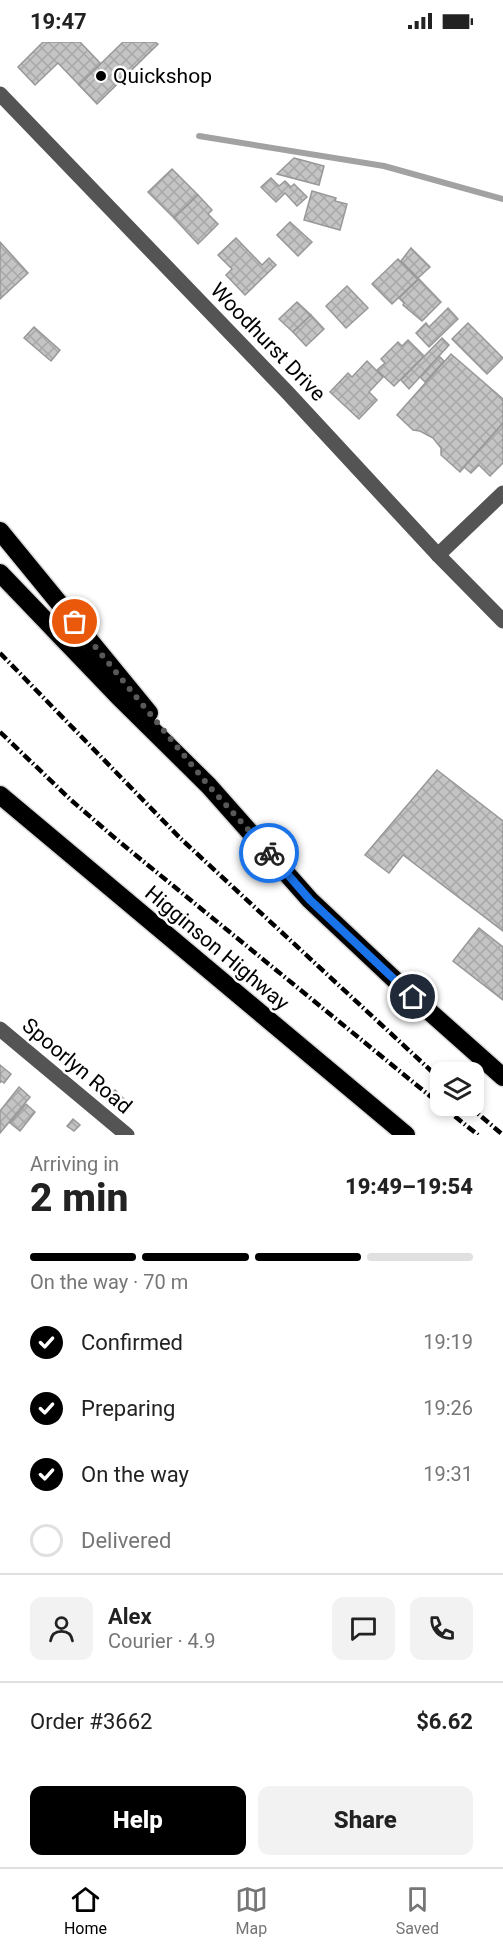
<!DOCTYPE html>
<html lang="en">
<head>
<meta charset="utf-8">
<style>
	body { margin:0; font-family:Roboto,sans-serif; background:#f2f2f2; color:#222; height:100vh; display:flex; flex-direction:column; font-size:22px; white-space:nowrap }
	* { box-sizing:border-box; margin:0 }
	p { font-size:20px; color:#767676 }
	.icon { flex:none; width:33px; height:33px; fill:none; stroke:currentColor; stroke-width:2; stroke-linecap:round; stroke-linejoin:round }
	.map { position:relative; height:1093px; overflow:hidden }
	.details { display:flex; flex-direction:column; background:#fff; flex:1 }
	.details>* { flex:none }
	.controls { position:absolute; left:430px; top:1020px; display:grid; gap:12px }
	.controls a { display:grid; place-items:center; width:54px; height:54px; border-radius:12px; background:#fff; box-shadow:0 3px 9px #0003; font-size:30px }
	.pin { position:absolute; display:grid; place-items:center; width:51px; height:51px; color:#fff; margin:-26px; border:3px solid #fff; border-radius:50%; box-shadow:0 2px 6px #0007 }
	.courier { position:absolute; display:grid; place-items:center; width:60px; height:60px; margin:-30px; border:4px solid #1a73e8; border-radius:50%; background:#fff; color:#222; box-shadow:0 2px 8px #0007 }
	.headline em { font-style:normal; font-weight:800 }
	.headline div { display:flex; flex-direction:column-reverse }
	.headline { display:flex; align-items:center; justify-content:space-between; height:102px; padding:0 30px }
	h1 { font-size:39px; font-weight:800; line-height:45px }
	.bar { display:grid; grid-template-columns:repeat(4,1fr); gap:9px 6px; align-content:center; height:72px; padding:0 30px }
	.bar i { height:8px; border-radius:4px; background:#e0e0e0 }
	.bar .on { background:#000 }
	.bar p { grid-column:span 4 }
	.line { display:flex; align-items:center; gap:15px; padding:0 30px; border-top:2px solid #e0e0e0 }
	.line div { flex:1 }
	.round { display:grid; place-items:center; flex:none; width:63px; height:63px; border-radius:12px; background:#f2f2f2 }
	ol { padding:0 30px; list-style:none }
	li { display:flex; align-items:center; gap:18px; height:66px }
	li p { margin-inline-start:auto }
	li .icon { padding:6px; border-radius:50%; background:#000; color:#fff; stroke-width:4 }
	li:last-child { color:#767676 }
	li i { width:33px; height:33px; border:3px solid #e0e0e0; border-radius:50% }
	.action { display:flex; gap:12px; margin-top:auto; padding:12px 30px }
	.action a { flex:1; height:69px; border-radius:12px; background:#000; color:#fff; font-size:24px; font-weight:800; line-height:69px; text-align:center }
	.action a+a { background:#f2f2f2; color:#222 }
	.status { display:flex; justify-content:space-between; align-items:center; height:42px; padding:0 30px; background:#fff; direction:ltr }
	.status svg { height:16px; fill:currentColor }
	.tab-bar { display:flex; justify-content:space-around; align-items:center; height:84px; border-top:2px solid #e0e0e0; background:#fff; font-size:16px; color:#767676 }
	.tab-bar a { display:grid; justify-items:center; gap:3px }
	.tab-bar .on { color:#000 }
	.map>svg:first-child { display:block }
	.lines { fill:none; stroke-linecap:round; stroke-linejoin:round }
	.stream { stroke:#a2a2a2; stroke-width:6 }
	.building { fill:url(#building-cross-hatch); stroke:#989898; stroke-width:1.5 }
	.highway-casing { stroke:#dbdbdb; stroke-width:21 }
	.minor { stroke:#545454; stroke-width:15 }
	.highway { stroke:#000; stroke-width:18 }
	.rail { stroke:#000; stroke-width:4.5; stroke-dasharray:9 3 1.5 3; stroke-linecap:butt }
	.done { stroke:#595959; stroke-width:6; stroke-dasharray:0 10.8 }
	.route { stroke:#1a73e8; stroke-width:8 }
	.poi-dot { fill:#000; stroke:#fff; stroke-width:2 }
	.labels { text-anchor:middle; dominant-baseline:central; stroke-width:5; stroke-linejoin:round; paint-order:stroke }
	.poi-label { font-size:21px; fill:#000; stroke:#fff; text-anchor:start }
	.street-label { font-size:21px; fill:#000; stroke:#fff }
</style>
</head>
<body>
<div class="status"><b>19:47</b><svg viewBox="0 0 49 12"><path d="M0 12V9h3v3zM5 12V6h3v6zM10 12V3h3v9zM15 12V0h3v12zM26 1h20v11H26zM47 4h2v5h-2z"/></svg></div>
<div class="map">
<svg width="503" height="1093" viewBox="0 0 503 1093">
	<defs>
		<pattern id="building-cross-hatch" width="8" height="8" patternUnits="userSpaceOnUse" patternTransform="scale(1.5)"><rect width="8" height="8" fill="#c4c4c4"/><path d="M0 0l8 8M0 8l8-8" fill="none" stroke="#a7a7a7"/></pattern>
	</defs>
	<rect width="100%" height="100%" fill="#fff"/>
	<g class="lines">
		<path class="stream" d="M 199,94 L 384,124 L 503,157"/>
	</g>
	<g class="building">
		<path d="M 43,0 L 80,0 L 101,22 L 79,43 L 58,21 L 35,43 L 18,25 Z"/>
		<path d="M 123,0 L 155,0 L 158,2 L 97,62 L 79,43 Z"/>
		<path d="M 294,116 L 324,124 L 319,143 L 277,132 Z"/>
		<path d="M 172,127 L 198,153 L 174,176 L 148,150 Z"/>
		<path d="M 271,136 L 279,144 L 285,139 L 291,145 L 294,142 L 307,155 L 297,164 L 285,151 L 276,160 L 261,145 Z"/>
		<path d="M 312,149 L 336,156 L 335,159 L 347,162 L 340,188 L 304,178 Z"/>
		<path d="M 198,153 L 212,168 L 208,172 L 218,182 L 198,202 L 174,176 Z"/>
		<path d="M 290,180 L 312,200 L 298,214 L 277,193 Z"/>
		<path d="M 236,196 L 262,223 L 269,216 L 276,223 L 245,253 L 226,233 L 232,227 L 218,213 Z"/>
		<path d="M 0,200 L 28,231 L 0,257 Z"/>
		<path d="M 411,206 L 430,225 L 418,236 L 401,219 Z"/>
		<path d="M 398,217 L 418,237 L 392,262 L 372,242 Z"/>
		<path d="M 419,237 L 441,260 L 422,279 L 403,263 L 404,261 L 399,256 Z"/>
		<path d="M 347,244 L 368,266 L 346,286 L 326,264 Z"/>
		<path d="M 297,260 L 311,273 L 293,290 L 279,277 Z"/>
		<path d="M 448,266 L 458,277 L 429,305 L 416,291 L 426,281 L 429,285 Z"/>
		<path d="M 311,273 L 324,287 L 306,304 L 293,290 Z"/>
		<path d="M 468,281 L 503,316 L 487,332 L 452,297 Z"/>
		<path d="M 34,285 L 60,308 L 51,319 L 24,296 Z"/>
		<path d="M 442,296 L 449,303 L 409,347 L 401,338 Z"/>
		<path d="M 408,298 L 424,314 L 394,344 L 377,328 L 385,321 L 381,317 L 398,300 L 402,304 Z"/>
		<path d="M 451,312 L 503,357 L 503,381 L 460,430 L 441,413 L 441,406 L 433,396 L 420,389 L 413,388 L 397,373 Z"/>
		<path d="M 439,314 L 444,319 L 425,340 L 420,335 Z"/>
		<path d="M 367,319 L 383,335 L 369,350 L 377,358 L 359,377 L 330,350 L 348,331 L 352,335 Z"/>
		<path d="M 503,381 L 503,421 L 490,434 L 479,423 L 471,431 L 464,425 Z"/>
		<path d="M 437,728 L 503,779 L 503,889 L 403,813 L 389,831 L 365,813 Z"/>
		<path d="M 479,886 L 503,905 L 503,958 L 453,919 Z"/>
		<path d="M 0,1023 L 11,1032 L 4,1041 L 1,1039 L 0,1041 Z"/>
		<path d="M 19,1045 L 30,1055 L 0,1091 L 0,1069 Z"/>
		<path d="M 115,1048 L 127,1060 L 118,1069 L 106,1057 Z"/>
		<path d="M 26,1062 L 35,1070 L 20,1089 L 10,1081 Z"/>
		<path d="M 73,1077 L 80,1083 L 74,1089 L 67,1084 Z"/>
	</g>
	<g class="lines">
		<defs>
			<g id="highway">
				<path d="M 0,489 L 149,671"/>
				<path d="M 0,531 L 118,654 L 209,744 L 310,858 L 413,955 L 503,1035"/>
				<path d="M 0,753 L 406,1093"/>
			</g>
		</defs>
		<use href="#highway" class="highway-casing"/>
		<g class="minor">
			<path d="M 0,52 L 287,350 L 438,513 L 503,579"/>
			<path d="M 438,513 L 503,451"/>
			<path d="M 0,987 L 127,1093"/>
		</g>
		<use href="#highway" class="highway"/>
		<g class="rail">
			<path d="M 0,611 L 180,796 L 441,1038"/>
			<path d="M 0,690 L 71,758 L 116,797 L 441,1063"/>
			<path d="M 442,1064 L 478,1093"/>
			<path d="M 469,1064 L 503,1093"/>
		</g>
	</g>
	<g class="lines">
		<path class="done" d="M 75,580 L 209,744 L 269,811"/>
		<path class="route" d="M 269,811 L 310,858 L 413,955"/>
	</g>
	<circle class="poi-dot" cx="101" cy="34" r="6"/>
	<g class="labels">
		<g class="poi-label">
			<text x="113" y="34">Quickshop</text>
		</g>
		<g class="street-label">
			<text transform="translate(268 300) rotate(46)">Woodhurst Drive</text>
			<text transform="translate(217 906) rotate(40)">Higginson Highway</text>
			<text transform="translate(77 1024) rotate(40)">Spoorlyn Road</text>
		</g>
	</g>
</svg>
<div class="controls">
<a><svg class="icon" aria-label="layers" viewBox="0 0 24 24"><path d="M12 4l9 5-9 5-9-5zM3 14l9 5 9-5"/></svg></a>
</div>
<div class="pin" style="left:75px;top:580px;background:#ea580c"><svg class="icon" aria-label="bag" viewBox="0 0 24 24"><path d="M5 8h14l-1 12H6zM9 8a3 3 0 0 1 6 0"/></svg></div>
<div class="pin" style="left:413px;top:955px;background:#1f2937"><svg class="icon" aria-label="home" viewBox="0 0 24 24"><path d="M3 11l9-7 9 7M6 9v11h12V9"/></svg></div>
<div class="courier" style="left:269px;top:811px"><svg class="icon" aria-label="bike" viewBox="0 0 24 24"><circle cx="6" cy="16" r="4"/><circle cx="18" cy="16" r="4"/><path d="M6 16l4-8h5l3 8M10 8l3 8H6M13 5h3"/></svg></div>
</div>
<section class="details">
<div class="headline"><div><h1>2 min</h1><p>Arriving in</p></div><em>19:49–19:54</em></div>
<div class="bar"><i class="on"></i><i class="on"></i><i class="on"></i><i></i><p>On the way · 70 m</p></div>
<ol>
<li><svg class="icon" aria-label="check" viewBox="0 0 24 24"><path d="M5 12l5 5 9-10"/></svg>Confirmed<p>19:19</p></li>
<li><svg class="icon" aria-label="check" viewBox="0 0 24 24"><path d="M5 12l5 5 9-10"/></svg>Preparing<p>19:26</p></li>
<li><svg class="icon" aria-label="check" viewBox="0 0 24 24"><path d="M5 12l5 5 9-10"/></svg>On the way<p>19:31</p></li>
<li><i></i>Delivered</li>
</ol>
<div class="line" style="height:108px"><a class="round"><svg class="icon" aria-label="person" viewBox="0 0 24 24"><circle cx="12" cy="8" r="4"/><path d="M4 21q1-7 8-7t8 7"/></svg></a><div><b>Alex</b><p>Courier · 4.9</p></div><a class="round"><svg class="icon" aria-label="chat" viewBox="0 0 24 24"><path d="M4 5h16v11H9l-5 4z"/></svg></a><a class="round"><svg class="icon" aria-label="phone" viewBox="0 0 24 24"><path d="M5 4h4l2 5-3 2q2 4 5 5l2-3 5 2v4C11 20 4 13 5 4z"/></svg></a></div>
<div class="line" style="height:78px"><div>Order #3662</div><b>$6.62</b></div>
<div class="action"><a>Help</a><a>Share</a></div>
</section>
<nav class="tab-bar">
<a class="on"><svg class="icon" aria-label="home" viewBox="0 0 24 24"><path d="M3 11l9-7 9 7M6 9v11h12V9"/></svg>Home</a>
<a><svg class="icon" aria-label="map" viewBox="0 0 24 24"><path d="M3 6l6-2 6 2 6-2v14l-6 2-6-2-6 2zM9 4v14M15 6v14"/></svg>Map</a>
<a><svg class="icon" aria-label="saved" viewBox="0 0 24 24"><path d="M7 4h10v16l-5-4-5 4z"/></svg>Saved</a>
</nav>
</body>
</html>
